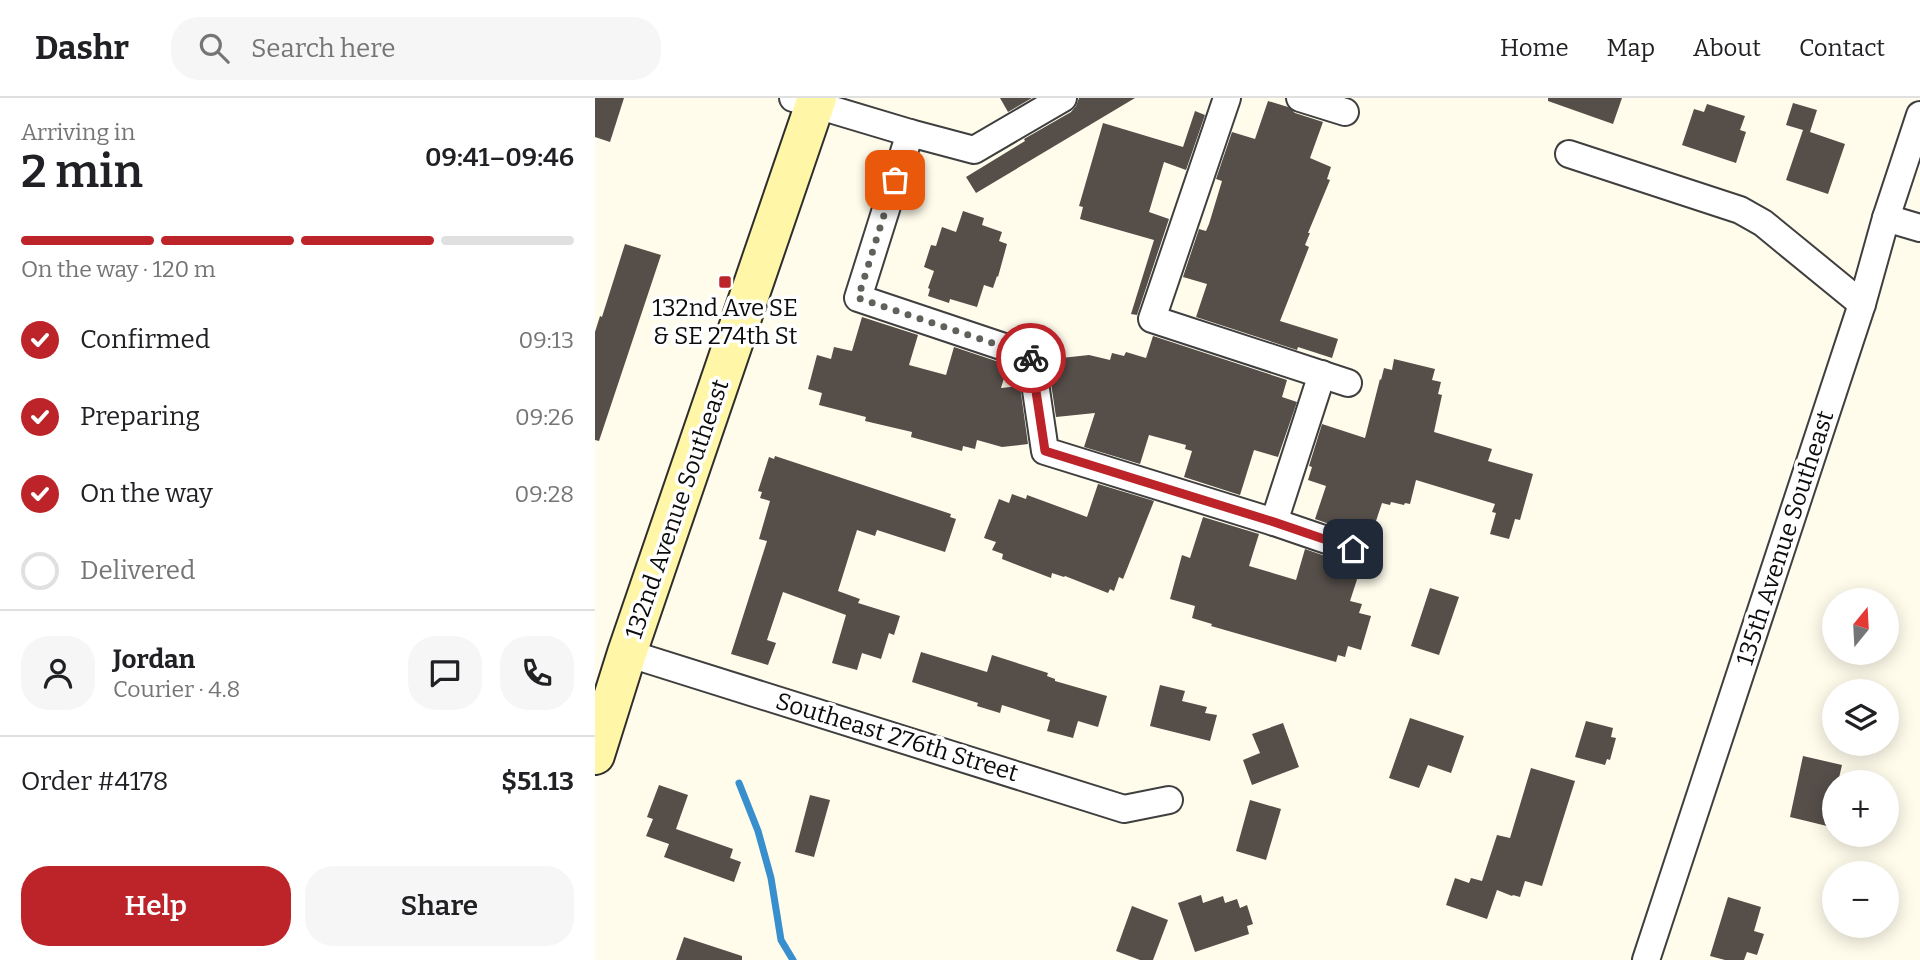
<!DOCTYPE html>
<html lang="en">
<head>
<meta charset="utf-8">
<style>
	body { margin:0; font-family:Bitter,serif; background:#f6f6f6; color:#202124; height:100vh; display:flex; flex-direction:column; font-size:26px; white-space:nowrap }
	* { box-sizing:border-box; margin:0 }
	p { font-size:23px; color:#757577 }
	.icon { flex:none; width:38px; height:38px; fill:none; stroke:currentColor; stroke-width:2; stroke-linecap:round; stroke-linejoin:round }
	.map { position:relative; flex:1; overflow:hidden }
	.details { display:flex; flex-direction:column; background:#fff; width:595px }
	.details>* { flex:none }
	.needle { width:46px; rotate:18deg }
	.buttons { position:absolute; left:1227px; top:490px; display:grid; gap:14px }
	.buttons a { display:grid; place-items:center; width:77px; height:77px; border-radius:50%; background:#fff; box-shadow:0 4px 18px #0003; font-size:35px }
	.pin { position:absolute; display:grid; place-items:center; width:60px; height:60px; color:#fff; margin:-30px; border-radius:14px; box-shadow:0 4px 10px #0006 }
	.courier { position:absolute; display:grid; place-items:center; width:70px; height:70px; margin:-35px; border:5px solid #bc2429; border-radius:50%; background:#fff; color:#222; box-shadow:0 2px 9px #0007 }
	.headline em { font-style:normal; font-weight:600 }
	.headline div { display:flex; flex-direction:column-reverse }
	.headline { display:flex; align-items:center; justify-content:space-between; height:119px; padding:0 21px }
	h1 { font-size:46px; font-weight:600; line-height:52px }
	.bar { display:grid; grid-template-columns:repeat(4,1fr); gap:10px 7px; align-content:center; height:84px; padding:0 21px }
	.bar i { height:9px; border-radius:5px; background:#e0e0e0 }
	.bar .on { background:#bc2429 }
	.bar p { grid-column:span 4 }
	.line { display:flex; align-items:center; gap:18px; padding:0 21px; border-top:2px solid #e0e0e0 }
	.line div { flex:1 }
	.round { display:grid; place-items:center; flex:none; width:74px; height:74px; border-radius:28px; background:#f6f6f6 }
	ol { padding:0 21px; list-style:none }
	li { display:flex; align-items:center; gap:21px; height:77px }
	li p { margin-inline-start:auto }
	li .icon { padding:7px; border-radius:50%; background:#bc2429; color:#fff; stroke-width:4 }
	li:last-child { color:#757577 }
	li i { width:38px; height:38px; border:4px solid #e0e0e0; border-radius:50% }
	.cta { display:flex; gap:14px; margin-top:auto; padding:14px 21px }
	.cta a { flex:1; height:80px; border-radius:28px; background:#bc2429; color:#fff; font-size:28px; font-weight:600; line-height:80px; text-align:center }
	.cta a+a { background:#f6f6f6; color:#202124 }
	header { display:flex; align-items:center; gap:42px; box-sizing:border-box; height:98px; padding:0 35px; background:#fff; border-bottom:2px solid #e0e0e0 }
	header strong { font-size:33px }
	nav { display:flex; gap:38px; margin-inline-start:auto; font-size:24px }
	.search { width:490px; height:63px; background:#f6f6f6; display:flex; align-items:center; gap:18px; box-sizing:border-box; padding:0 24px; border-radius:28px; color:#757577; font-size:26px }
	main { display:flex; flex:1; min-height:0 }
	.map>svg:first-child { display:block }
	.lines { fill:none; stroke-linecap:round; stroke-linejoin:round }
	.stream { stroke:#388fcd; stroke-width:7 }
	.building { fill:#554e49 }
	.minor-casing { stroke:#3f3f3f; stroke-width:30 }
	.secondary-casing { stroke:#2e2e2e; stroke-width:42 }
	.minor { stroke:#fff; stroke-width:26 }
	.secondary { stroke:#fff7a7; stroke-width:38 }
	.done { stroke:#61605a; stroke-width:7; stroke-dasharray:0 12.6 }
	.route { stroke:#bc2429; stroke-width:9 }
	.poi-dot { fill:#bc2429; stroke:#fff; stroke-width:2.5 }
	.labels { text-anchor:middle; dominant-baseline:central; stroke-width:7; stroke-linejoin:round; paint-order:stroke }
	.poi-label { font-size:24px; fill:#0c0c0c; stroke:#fff }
	.street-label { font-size:24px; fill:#0c0c0c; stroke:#fff }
</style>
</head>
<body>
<header>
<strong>Dashr</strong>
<div class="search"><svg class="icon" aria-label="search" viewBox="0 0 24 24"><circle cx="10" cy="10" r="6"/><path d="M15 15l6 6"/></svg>Search here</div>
<nav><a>Home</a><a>Map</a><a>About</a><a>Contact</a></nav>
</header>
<main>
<section class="details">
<div class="headline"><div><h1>2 min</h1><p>Arriving in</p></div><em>09:41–09:46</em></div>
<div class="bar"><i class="on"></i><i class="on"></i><i class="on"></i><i></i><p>On the way · 120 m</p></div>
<ol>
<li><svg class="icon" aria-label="check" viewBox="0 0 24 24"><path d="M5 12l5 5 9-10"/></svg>Confirmed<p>09:13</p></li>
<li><svg class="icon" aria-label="check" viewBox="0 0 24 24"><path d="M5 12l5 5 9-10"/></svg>Preparing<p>09:26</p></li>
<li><svg class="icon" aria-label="check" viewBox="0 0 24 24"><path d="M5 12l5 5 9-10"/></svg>On the way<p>09:28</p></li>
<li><i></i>Delivered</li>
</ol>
<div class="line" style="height:126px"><a class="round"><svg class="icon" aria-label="person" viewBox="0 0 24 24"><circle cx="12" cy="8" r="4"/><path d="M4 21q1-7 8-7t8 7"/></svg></a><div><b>Jordan</b><p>Courier · 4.8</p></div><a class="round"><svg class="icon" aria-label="chat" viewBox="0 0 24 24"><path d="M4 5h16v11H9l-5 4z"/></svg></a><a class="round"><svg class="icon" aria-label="phone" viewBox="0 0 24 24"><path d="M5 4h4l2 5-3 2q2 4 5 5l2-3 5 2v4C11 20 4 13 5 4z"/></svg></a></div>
<div class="line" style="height:91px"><div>Order #4178</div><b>$51.13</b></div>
<div class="cta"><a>Help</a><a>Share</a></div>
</section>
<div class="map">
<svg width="1325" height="862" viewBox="0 0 1325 862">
	<rect width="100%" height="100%" fill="#fffcec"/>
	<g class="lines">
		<path class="stream" d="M 144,685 L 163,733 L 176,780 L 186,842 L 198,862"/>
	</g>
	<g class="building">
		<path d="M 0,0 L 29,0 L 15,44 L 0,39 Z"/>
		<path d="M 405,0 L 437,0 L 413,14 Z"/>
		<path d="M 484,0 L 540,0 L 381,95 L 371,79 L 430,43 L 429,41 L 476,14 L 481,8 Z"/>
		<path d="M 953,0 L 1027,0 L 1018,26 L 953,3 Z"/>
		<path d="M 673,3 L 693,9 L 700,15 L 728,24 L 715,60 L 736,69 L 732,81 L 735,82 L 713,135 L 715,135 L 710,147 L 714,149 L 685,223 L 743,241 L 737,260 L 703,249 L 702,252 L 601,219 L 612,186 L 588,179 L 604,131 L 611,133 L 614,126 L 627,83 L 621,81 L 637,34 L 660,41 Z"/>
		<path d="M 1198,5 L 1222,12 L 1215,34 L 1250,46 L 1233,96 L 1191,82 L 1208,32 L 1191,27 Z"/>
		<path d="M 1112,6 L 1150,18 L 1145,32 L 1151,34 L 1141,65 L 1087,47 L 1099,11 L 1109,14 Z"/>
		<path d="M 600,13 L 610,17 L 591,72 L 569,64 L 554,114 L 574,121 L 542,217 L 536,216 L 559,142 L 485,121 L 488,109 L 484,108 L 508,25 L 588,49 Z"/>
		<path d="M 368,113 L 389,120 L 387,127 L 407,134 L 404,143 L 412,146 L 403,179 L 402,178 L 398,190 L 389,187 L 382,209 L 355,201 L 354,205 L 333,198 L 335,191 L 333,190 L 339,173 L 329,169 L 336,147 L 341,148 L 347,129 L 361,134 Z"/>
		<path d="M 30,146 L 66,157 L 4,343 L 0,342 L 0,234 L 5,218 L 7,219 Z"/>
		<path d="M 267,219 L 323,237 L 314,267 L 351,277 L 359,249 L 413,267 L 406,290 L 425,288 L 433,346 L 407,349 L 382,342 L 380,351 L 368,348 L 367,353 L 316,339 L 317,334 L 270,323 L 271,319 L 224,307 L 227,295 L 213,291 L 222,257 L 236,261 L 239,249 L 257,253 Z"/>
		<path d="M 558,238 L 692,282 L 687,299 L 702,304 L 683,359 L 659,352 L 645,397 L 589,379 L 597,353 L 590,351 L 591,347 L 554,337 L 545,366 L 489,349 L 500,315 L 461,319 L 456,285 L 460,284 L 457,261 L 494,257 L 515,262 L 517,255 L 529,258 L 531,254 L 551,260 Z"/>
		<path d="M 799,261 L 840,271 L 837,282 L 846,284 L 843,296 L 847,297 L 839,334 L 897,351 L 893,363 L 938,376 L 925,422 L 920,421 L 914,441 L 895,436 L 901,415 L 897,414 L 900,406 L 821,382 L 815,406 L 810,405 L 809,407 L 796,404 L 795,407 L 787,405 L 773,447 L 769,440 L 763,436 L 720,421 L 731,388 L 713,382 L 717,369 L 714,368 L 727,326 L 770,340 L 785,281 L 786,282 L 789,270 L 797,272 Z"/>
		<path d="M 180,358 L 356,416 L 355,419 L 361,421 L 350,454 L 282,432 L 280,438 L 262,432 L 243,493 L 265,501 L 263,505 L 305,518 L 299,537 L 294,535 L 286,561 L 267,555 L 262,572 L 237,565 L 251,517 L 188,494 L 172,542 L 181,545 L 173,567 L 136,556 L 172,443 L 164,441 L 175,403 L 165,400 L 167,394 L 163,393 L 174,359 L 179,361 Z"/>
		<path d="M 503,386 L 559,403 L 528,481 L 524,479 L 519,493 L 515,491 L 513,495 L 470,478 L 469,479 L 457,475 L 456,480 L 407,461 L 408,456 L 397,452 L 401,444 L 389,440 L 404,401 L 414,405 L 417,396 L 431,401 L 432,397 L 492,419 Z"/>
		<path d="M 608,419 L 664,436 L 654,468 L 701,482 L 710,451 L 753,466 L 760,466 L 768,463 L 755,503 L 767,506 L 764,515 L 776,518 L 766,552 L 753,548 L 750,559 L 743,557 L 741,564 L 616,528 L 617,526 L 597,520 L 600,508 L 575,501 L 587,457 L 595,460 Z"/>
		<path d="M 835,490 L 864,499 L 844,557 L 816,548 Z"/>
		<path d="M 326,554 L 392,574 L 397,557 L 453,575 L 452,578 L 460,581 L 460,583 L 512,598 L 503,629 L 483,623 L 478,640 L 452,633 L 455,622 L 407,607 L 405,615 L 382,608 L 383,605 L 317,584 Z"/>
		<path d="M 565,587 L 590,593 L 587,603 L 612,609 L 610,615 L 622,617 L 615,643 L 555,628 Z"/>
		<path d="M 815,620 L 869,638 L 856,675 L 833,667 L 824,690 L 794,680 Z"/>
		<path d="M 991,623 L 1018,630 L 1016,639 L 1021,640 L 1015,662 L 1012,661 L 1010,667 L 980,659 Z"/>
		<path d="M 688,625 L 704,669 L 657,687 L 648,662 L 665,655 L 657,636 Z"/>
		<path d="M 1208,658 L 1247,667 L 1243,684 L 1239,684 L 1239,700 L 1232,728 L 1195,719 Z"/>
		<path d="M 936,670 L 980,683 L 947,788 L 930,783 L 925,799 L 918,797 L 917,798 L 902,792 L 892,821 L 851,807 L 860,780 L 874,785 L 876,780 L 887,783 L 902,737 L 915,740 Z"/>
		<path d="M 64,687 L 93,697 L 81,731 L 138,751 L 135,760 L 146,764 L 139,784 L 69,759 L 74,746 L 51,738 L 58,721 L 52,719 Z"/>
		<path d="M 215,697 L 235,702 L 219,759 L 200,754 Z"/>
		<path d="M 655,702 L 686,711 L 671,762 L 641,753 Z"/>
		<path d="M 606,797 L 608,805 L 628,798 L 630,805 L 642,801 L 645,810 L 652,807 L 658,826 L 652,828 L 654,836 L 600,854 L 583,805 Z"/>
		<path d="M 1133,799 L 1166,809 L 1159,833 L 1169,836 L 1162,857 L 1152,854 L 1149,862 L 1130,862 L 1115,858 Z"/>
		<path d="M 537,808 L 573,822 L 558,862 L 545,862 L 521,853 Z"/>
		<path d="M 89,839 L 147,858 L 147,862 L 81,862 Z"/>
	</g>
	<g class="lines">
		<defs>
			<g id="minor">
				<path d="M 198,0 L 315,35 L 379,52 L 468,0"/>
				<path d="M 632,0 L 557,221 L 753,285"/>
				<path d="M 705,0 L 750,14"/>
				<path d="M 315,35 L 263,200 L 436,258 L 450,353 L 679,424 L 758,451"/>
				<path d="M 974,56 L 1145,112 L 1168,125 L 1267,206"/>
				<path d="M 1291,120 L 1325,130"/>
				<path d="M 679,424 L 727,276"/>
				<path d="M 32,555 L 529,711 L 574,702"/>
				<path d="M 1051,862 L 1267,206 L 1291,120 L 1325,17"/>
			</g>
			<path id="secondary" d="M 0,657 L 32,555 L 222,0"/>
		</defs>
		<use href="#minor" class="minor-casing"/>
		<use href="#secondary" class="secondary-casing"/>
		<use href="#minor" class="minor"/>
		<use href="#secondary" class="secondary"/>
	</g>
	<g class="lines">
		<path class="done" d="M 300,82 L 263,200 L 436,258 L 436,260"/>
		<path class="route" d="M 436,260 L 450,353 L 679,424 L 758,451"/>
	</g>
	<rect class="poi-dot" x="123" y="177" width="14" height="14" rx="3.5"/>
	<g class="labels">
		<g class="poi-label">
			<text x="130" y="210">132nd Ave SE<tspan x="130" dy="28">&amp; SE 274th St</tspan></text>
		</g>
		<g class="street-label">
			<text transform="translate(82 411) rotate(-71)">132nd Avenue Southeast</text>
			<text transform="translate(1190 440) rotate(-72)">135th Avenue Southeast</text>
			<text transform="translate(302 639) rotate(17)">Southeast 276th Street</text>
		</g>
	</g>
</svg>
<div class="buttons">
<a><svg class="needle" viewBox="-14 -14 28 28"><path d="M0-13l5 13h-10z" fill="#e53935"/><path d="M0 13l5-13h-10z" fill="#757577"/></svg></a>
<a><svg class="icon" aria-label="layers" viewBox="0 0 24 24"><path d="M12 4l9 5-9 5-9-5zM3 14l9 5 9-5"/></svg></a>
<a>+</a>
<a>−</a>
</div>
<div class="pin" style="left:300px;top:82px;background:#ea580c"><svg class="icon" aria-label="bag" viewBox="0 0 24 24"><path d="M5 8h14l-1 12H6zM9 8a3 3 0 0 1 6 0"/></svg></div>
<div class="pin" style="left:758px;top:451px;background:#1f2937"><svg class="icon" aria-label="home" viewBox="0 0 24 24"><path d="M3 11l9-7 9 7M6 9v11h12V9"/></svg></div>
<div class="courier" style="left:436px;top:260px"><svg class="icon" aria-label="bike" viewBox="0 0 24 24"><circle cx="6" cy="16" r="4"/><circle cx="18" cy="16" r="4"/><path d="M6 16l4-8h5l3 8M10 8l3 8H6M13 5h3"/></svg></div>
</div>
</main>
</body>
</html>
